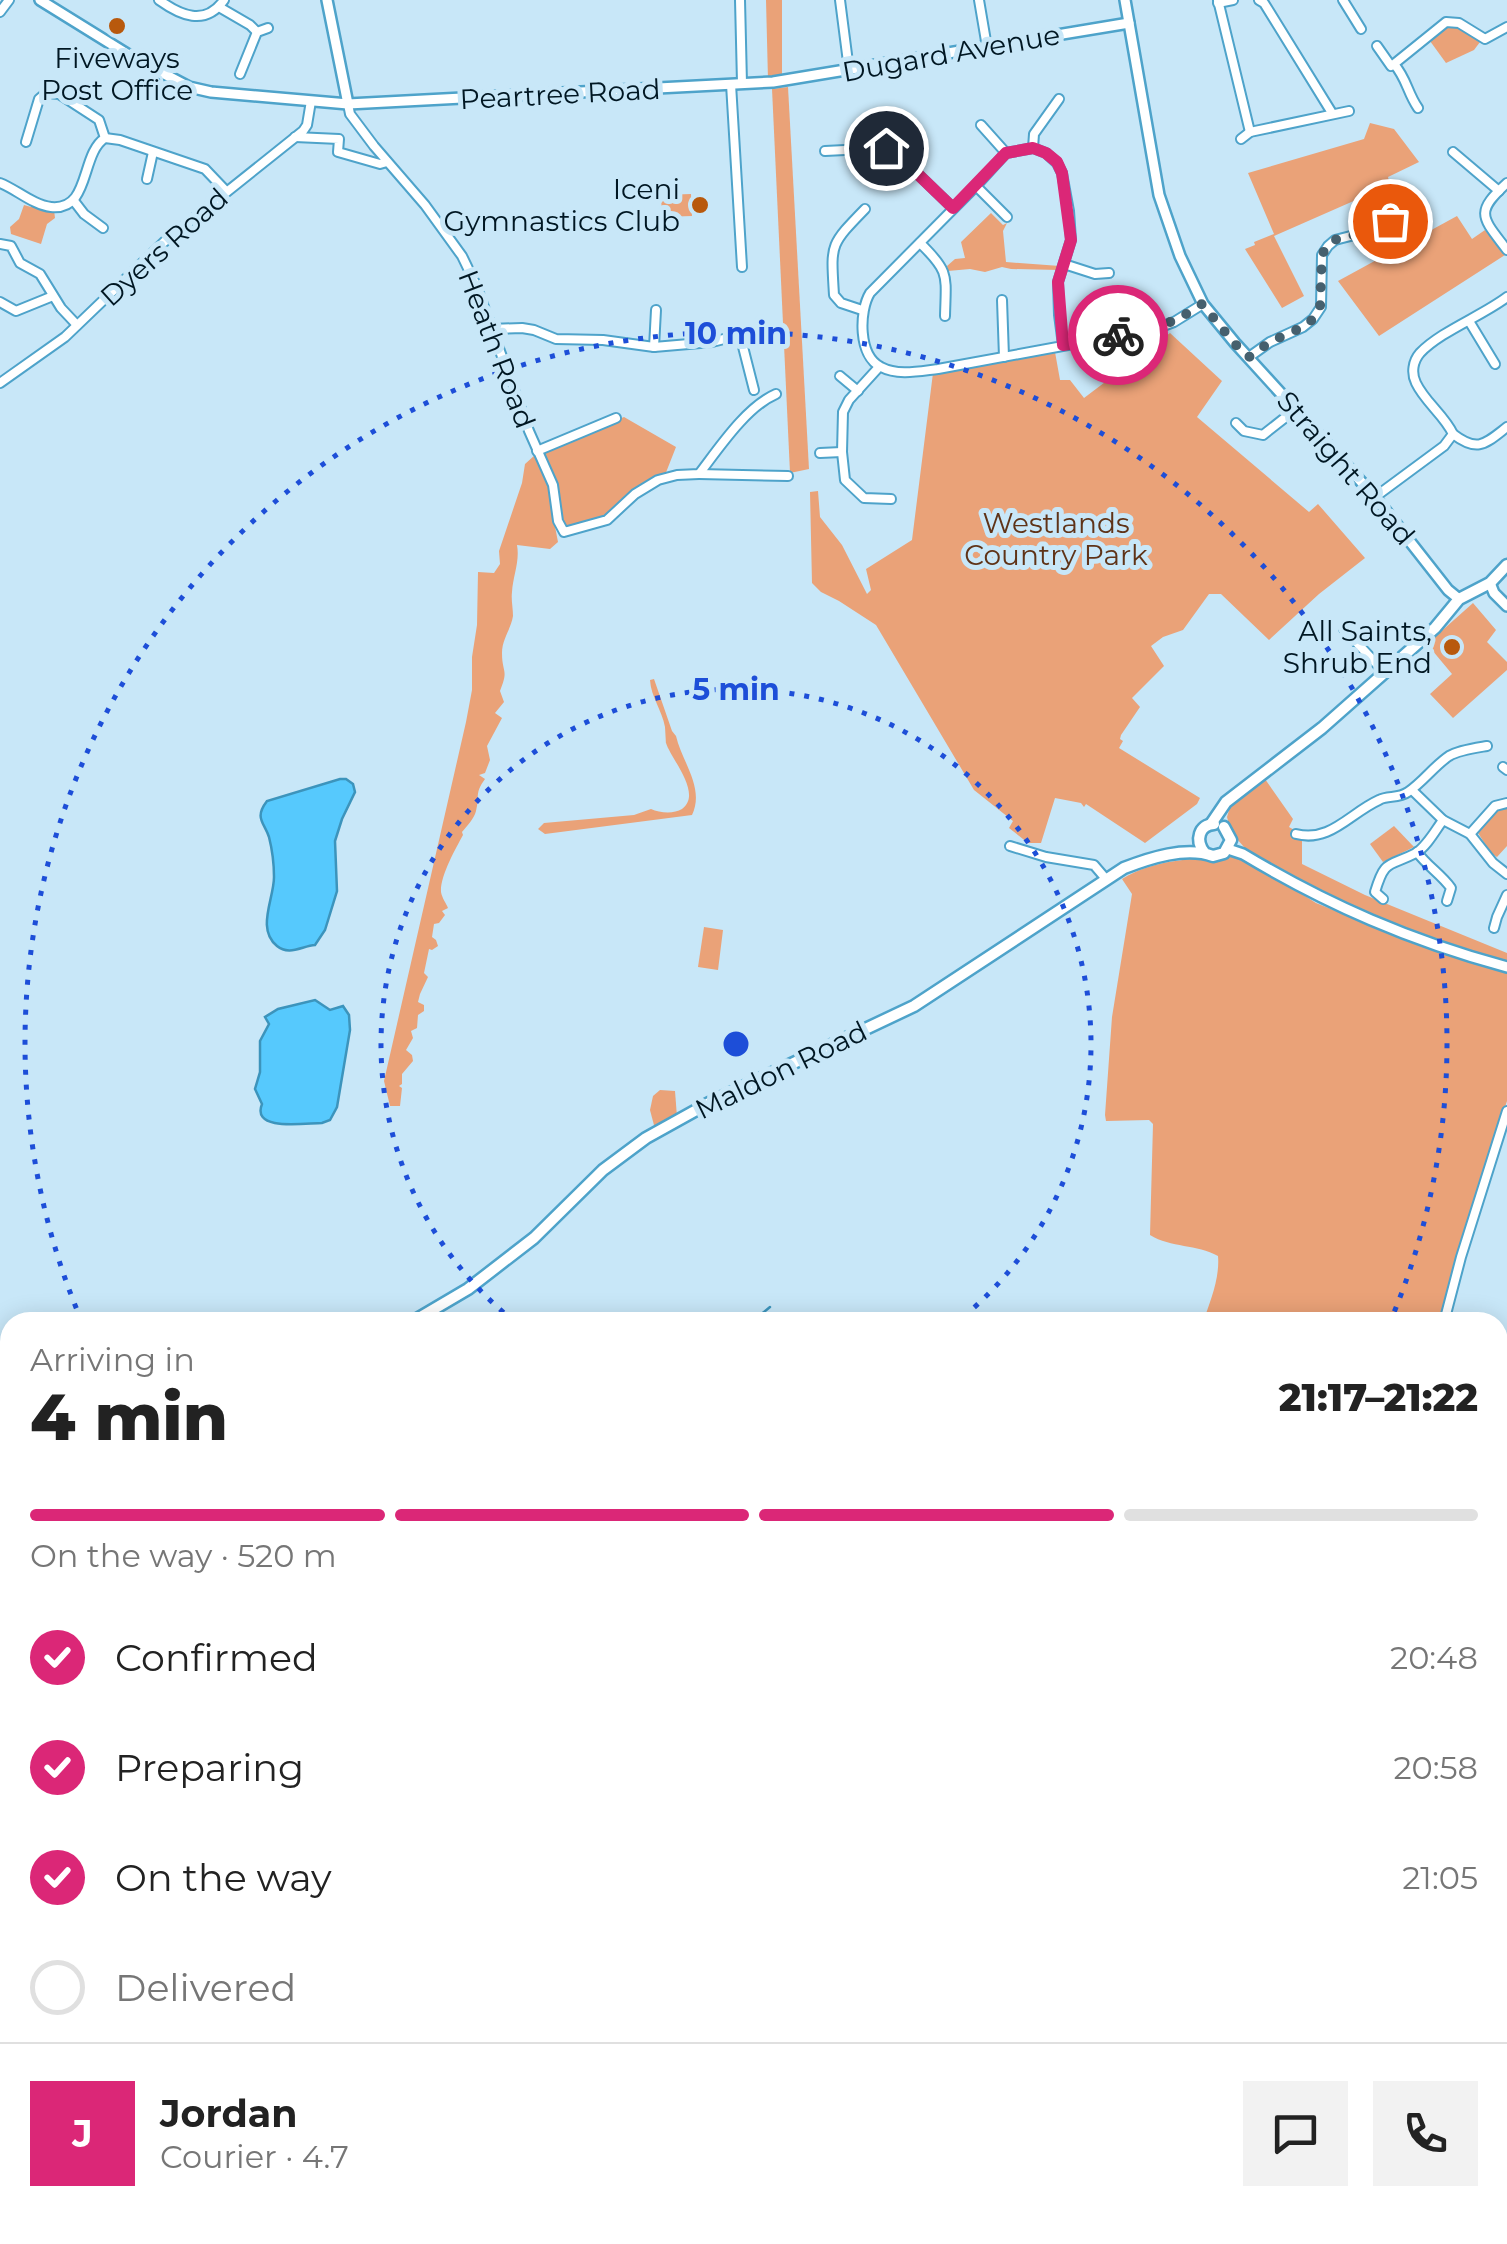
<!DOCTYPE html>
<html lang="en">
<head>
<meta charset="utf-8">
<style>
	body { margin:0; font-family:Montserrat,sans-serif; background:#f2f2f2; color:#222; height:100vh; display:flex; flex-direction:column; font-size:38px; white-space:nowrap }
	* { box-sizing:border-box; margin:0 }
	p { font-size:32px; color:#767676 }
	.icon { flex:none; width:55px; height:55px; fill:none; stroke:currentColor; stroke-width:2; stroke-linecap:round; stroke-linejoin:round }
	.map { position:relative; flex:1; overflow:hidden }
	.side { position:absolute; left:0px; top:1312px; width:1508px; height:932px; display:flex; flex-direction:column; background:#fff; border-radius:30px 30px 0 0; box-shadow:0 5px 25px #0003 }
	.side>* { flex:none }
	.pin { position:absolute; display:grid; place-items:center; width:85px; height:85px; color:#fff; margin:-42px; border:5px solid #fff; border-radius:50%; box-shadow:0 2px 10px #0007 }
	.courier { position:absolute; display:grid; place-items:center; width:100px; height:100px; margin:-50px; border:8px solid #db2777; border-radius:50%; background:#fff; color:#222; box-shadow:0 2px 12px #0007 }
	.headline em { font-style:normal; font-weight:800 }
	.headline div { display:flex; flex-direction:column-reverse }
	.headline { display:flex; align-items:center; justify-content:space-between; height:170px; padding:0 30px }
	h1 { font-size:65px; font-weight:800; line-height:75px }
	.bar { display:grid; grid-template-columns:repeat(4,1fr); gap:15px 10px; align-content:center; height:120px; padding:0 30px }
	.bar i { height:12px; border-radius:8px; background:#e0e0e0 }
	.bar .selected { background:#db2777 }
	.bar p { grid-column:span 4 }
	.line { display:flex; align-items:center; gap:25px; padding:0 30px; border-top:2px solid #e0e0e0 }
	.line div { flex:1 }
	.round { display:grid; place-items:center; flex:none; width:105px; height:105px; border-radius:0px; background:#f2f2f2 }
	ol { padding:0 30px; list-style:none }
	li { display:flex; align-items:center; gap:30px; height:110px }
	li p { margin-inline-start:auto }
	li .icon { padding:10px; border-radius:50%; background:#db2777; color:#fff; stroke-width:4 }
	li:last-child { color:#767676 }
	li i { width:55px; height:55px; border:5px solid #e0e0e0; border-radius:50% }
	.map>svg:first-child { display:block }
	.green { fill:#eaa278 }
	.water { fill:#56c9fd; stroke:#3c94bc; stroke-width:2.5 }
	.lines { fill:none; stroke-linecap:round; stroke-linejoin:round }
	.stream { stroke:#3c94bc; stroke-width:2.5 }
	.river { stroke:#56c9fd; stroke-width:11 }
	.minor-casing { stroke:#4ea3ca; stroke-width:12 }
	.tertiary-casing { stroke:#4ea3ca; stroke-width:14 }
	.secondary-casing { stroke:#4ea3ca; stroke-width:15 }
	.minor { stroke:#fff; stroke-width:8 }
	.tertiary { stroke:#fff; stroke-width:9 }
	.secondary { stroke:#fff; stroke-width:10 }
	.done { stroke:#46606e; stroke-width:10; stroke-dasharray:0 18 }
	.route { stroke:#db2777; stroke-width:12 }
	.ring { fill:none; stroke:#1d4ed8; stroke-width:5; stroke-dasharray:5 10 }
	.poi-dot { fill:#b8590d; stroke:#c8e7f8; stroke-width:4 }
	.labels { text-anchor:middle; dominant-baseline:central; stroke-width:10; stroke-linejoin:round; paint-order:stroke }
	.street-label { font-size:28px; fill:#001723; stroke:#c8e7f8 }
	.poi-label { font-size:28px; fill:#001723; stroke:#c8e7f8; text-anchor:end }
	.park-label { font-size:28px; fill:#5f3317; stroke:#c8e7f8 }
	.centre { fill:#1d4ed8; stroke:#c8e7f8; stroke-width:5 }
	.ring-label { font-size:30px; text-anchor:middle; font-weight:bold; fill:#1d4ed8; stroke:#c8e7f8; stroke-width:10; stroke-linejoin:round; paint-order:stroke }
</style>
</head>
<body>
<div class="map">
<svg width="1507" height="2244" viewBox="0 0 1507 2244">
	<rect width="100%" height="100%" fill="#c8e7f8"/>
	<g class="green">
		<path d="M 766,0 L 782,0 L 782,77 L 768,80 Z"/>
		<path d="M 1456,27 L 1480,42 L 1474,50 L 1446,63 L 1430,41 L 1443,28 Z"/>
		<path d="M 788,87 L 809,469 L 790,473 L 772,89 Z"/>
		<path d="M 1370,123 L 1394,129 L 1419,162 L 1388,177 L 1390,185 L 1274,236 L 1304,296 L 1282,308 L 1245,249 L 1255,245 L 1254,242 L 1274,234 L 1248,173 L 1364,139 Z"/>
		<path d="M 691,194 L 692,216 L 662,217 L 661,195 Z"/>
		<path d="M 33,204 L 54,210 L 55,218 L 47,224 L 41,244 L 11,234 L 10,227 L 19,219 L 24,205 L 31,207 Z"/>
		<path d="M 991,213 L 1003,225 L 1007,223 L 1003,231 L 1006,262 L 1060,266 L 1059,270 L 1011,269 L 1002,267 L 985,272 L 970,269 L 948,271 L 947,266 L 955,259 L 965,258 L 961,242 Z"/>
		<path d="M 1457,216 L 1472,239 L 1485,230 L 1505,255 L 1379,336 L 1338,281 Z"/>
		<path d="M 1170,333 L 1222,381 L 1197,417 L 1309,512 L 1318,504 L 1365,558 L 1319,594 L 1269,640 L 1221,594 L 1209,594 L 1183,630 L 1163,637 L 1151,646 L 1164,666 L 1132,698 L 1140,707 L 1121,735 L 1120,739 L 1123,741 L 1119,748 L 1200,798 L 1197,804 L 1145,843 L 1086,804 L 1084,807 L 1081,803 L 1055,798 L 1041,843 L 1028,843 L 1009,828 L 1013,821 L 974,790 L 876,625 L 839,601 L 821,592 L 812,583 L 810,492 L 818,491 L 820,517 L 842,545 L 867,594 L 871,590 L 866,569 L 912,540 L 933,373 L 1055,352 L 1060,380 L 1070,380 L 1084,398 Z"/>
		<path d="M 624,417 L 676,447 L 665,475 L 614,514 L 564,532 L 556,495 L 540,452 Z"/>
		<path d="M 535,455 L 552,492 L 552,511 L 558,542 L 550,549 L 517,545 C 520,561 513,576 512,592 C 511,600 513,608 513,616 C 511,629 502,639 502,653 C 502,673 509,669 500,691 L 504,702 L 495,713 L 502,718 L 487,746 L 490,760 L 485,773 L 479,775 L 485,779 C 474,794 480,796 476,811 C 474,819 467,826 462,832 L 463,835 C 456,848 440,876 441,892 C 442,898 446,903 448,908 L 442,911 L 445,915 L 439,923 L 434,924 L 432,937 L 436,940 L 438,946 L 432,950 L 429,949 L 424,973 L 428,977 L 420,994 L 418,1002 L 424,1005 L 424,1011 L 418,1015 L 417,1028 L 411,1031 L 413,1038 L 406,1050 L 412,1055 L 413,1061 L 402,1074 L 402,1084 L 399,1086 L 402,1088 L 400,1106 L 390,1106 L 384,1081 L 466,722 L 472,690 L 472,657 L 477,625 L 478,572 L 494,573 L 500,564 L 499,551 L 522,483 L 525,464 Z"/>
		<path d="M 1473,603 L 1496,630 L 1487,642 L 1507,662 L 1507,670 L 1453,718 L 1430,694 L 1452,674 L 1427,644 Z"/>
		<path d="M 654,679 L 672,731 L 676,736 C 682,762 705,788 692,815 L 545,834 L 538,829 L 544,823 L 634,815 L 651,809 C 660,813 674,814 682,809 C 703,794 671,759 666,743 C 666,742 665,727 665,727 C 662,710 651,697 650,680 Z"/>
		<path d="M 1265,779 L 1293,819 L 1289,827 L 1296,831 L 1294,837 L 1302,840 L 1302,864 L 1365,895 L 1507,953 L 1507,962 L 1424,937 L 1318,893 L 1250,854 L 1231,832 L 1227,817 L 1230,807 L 1236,800 Z"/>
		<path d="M 1507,806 L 1507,846 L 1497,857 L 1491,853 L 1478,833 C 1486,821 1491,808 1507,806 Z"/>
		<path d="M 1394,826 L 1414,847 L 1383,862 L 1370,844 Z"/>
		<path d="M 1229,856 L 1256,865 L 1316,903 L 1428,948 L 1507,973 L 1507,1101 L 1486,1164 L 1440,1322 L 1203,1322 C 1210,1302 1220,1278 1218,1256 C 1197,1244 1171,1248 1150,1235 L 1153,1124 L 1149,1120 L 1106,1121 L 1105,1115 L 1112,1017 L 1132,894 L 1122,879 C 1154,859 1193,859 1229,856 Z"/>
		<path d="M 704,927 L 723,930 L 718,970 L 698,967 Z"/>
		<path d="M 660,1090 L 675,1091 L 677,1117 L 655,1129 L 650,1110 L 653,1096 Z"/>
		<path d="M 1498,1656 L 1507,1658 L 1507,1781 L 1498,1778 Z"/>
		<path d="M 1498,1840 L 1507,1842 L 1507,1991 L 1498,1989 Z"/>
		<path d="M 0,1941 L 10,1946 L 10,2113 L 0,2112 Z"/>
		<path d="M 0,2143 L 10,2144 L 10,2218 L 0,2218 Z"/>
		<path d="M 116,2235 L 374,2235 L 372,2244 L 101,2244 Z"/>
		<path d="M 404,2235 L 542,2235 L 539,2244 L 403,2244 L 400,2237 Z"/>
		<path d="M 963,2235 L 1050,2235 L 1051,2244 L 945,2244 L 949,2240 Z"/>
		<path d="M 1126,2235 L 1384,2235 L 1386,2244 L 1119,2244 Z"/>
	</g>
	<g class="water">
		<path d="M 340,779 L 346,779 L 353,784 L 355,792 L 342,819 L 335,841 L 337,891 L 325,930 L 315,945 C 302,946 289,956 277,946 C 256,929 274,899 274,877 C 274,865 272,849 269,837 C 264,822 254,818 267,801 Z"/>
		<path d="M 315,1000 L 330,1010 L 343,1006 L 349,1015 L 350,1030 L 337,1107 L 330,1120 L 322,1123 C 305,1123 251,1132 262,1104 L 255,1089 L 260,1072 L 260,1041 L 269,1024 L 265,1017 L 278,1009 Z"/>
	</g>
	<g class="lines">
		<g class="stream">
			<path d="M 752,1322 L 770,1307"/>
			<path d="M 217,2244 L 222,2235"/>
		</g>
		<g class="river">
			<path d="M 0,2154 L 10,2155"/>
			<path d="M 481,2235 L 498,2244"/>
		</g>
		<defs>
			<g id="minor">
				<path d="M 159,0 C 180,15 205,27 224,0"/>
				<path d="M 740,0 L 742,83"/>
				<path d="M 840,0 L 849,70"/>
				<path d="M 979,0 L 987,47"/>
				<path d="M 1218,0 L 1250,132"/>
				<path d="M 1259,0 L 1264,3 L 1332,113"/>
				<path d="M 1343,0 L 1361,29"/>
				<path d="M 1218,3 L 1233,0"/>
				<path d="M 219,7 L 250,25 L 257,32"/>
				<path d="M 0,12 L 9,0"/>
				<path d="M 1377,46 L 1391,66"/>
				<path d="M 240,74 L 257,32 L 268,28"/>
				<path d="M 731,84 L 742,267"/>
				<path d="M 348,104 L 350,114 L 374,146 L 425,205 L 462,256 L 476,285 L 529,431 L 553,485 L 558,521 L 564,532 L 607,520 L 635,494 L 658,480 L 677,475 L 699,474 C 719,448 746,407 776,394"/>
				<path d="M 1418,108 C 1407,92 1407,79 1394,64 L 1446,22 L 1459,23 L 1485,39 L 1507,27"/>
				<path d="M 981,125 L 1006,153"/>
				<path d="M 295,137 L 339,139 L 338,152 L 380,164 L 387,162"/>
				<path d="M 1241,139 L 1250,132 L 1349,111"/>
				<path d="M 26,142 L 39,99 L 46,93 L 59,94 L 99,120 L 105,138"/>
				<path d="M 1033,148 L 1034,134 L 1059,99"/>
				<path d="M 825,151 L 885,148 L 896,153 L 953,208"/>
				<path d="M 1453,152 L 1499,191"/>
				<path d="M 147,179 L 153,152"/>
				<path d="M 0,183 C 16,189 33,205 51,207 C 91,211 80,154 105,138 L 120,140 L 205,169 L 226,191"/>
				<path d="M 1507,183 C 1474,213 1482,217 1507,250"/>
				<path d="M 976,186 L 1007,217"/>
				<path d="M 74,201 L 84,214 L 103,228"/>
				<path d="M 920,243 C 950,272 946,275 945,316"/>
				<path d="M 0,244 L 11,246 L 20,263 L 40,274 L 61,308 L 77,325"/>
				<path d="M 1064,264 L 1095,274 L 1109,273"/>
				<path d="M 1002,300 L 1004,357"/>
				<path d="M 0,302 L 16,311 L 53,296"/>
				<path d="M 862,310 L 841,303 L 834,295 C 831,244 829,246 865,209"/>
				<path d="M 1469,321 L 1495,364"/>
				<path d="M 490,329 L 522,328 L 534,330 L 556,339 L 603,340 L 654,347 L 712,342 L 752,332"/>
				<path d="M 740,335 L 754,390"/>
				<path d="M 1063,345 L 1059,315 L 1058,282 L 1071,240 L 1069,211 L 1062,173 L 1057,163 L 1046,153 L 1033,148 L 1006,153 L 976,186 L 870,293 C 859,311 858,356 881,367 C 898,376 920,371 938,369 L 1155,329 L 1174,322 L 1203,304"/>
				<path d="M 654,347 L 656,310"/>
				<path d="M 1249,357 L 1270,342 L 1303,327 L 1313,319 L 1321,307 L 1322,255 L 1328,246 L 1335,240 L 1370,231 L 1410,211"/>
				<path d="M 879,367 L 849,400 L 843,412 L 842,452 L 845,480 L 864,498 L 891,499"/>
				<path d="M 840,376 L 858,391"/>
				<path d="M 0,383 L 65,337 L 164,242 L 303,131 L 307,125 L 311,101"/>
				<path d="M 1236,423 L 1244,431 L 1263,435 L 1296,409"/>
				<path d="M 1453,434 C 1478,453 1485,444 1507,427"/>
				<path d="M 537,451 L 616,418"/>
				<path d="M 820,453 L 842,452"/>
				<path d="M 699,474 L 788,476"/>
				<path d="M 1375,497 L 1444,446 L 1453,434 C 1444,415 1425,402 1416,383 C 1411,373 1413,361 1420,353 C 1441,331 1482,316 1507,297"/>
				<path d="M 1344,629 L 1385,673"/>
				<path d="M 1503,767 L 1507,770"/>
				<path d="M 1412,790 L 1443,820 L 1470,834 L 1493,863 L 1507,874"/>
				<path d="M 1296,834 C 1330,843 1350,813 1379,800 C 1388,795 1398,799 1408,792 C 1423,782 1434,766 1449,756 C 1459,750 1475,748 1487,746"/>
				<path d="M 1470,834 L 1495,806 L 1507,803"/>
				<path d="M 1010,846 L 1046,857 L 1094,865 L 1106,879"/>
				<path d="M 1417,852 C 1427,866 1441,874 1451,888 L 1447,901"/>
				<path d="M 1383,899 L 1375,892 C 1385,858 1389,867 1416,853 C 1427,846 1435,831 1443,820"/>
				<path d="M 1494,928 L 1497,917 L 1507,895"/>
				<path d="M 1444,1322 L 1461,1257 L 1507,1111"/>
			</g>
			<g id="tertiary">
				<path d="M 40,0 L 132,57 L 189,87 L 211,92 L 348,104 L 773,82 L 1129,23"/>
				<path d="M 327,0 L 348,104"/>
				<path d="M 1125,0 L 1159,195 L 1180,256 L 1203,304 L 1235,343 L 1375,497 L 1448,590 L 1459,599"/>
				<path d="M 1490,583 L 1494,593 L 1507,606"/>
				<path d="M 1228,849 L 1243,854 C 1328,905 1411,941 1507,967"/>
			</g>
			<g id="secondary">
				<path d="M 1211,824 L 1226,802 L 1322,728 L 1435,628 L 1459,599 L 1490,583 L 1507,565"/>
				<path d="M 1204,852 C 1195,840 1199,825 1214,824"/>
				<path d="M 412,1322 L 468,1289 L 534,1238 L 603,1170 L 646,1138 L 709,1103 L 914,1006 L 1124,868 C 1150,858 1186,846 1213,856 L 1224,853 L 1231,840 L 1224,827"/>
				<path d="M 0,1407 L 10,1404"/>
			</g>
		</defs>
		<use href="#minor" class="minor-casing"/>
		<use href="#tertiary" class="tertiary-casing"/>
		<use href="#secondary" class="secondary-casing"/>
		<use href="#minor" class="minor"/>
		<use href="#tertiary" class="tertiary"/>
		<use href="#secondary" class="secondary"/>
	</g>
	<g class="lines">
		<path class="done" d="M 1118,335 C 1154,329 1171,325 1202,304 L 1235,344 L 1249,357 L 1270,342 L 1303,327 L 1313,319 L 1320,308 L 1322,254 L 1328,246 L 1334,240 L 1370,231 L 1390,221"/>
		<path class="route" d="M 886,148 L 896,153 L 953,208 L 1006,153 L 1033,148 L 1046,153 L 1057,162 L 1062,173 L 1071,240 L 1058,282 L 1063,345 L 1118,335"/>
	</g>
	<g class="ring">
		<path d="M515 1322A355 355 0 1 1 957 1322"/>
		<path d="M82 1322A711 711 0 1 1 1390 1322"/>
	</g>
	<g class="poi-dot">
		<circle cx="117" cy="26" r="10"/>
		<circle cx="700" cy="205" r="10"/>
		<circle cx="1452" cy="647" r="10"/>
	</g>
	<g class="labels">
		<g class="street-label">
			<text transform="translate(951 53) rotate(-10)">Dugard Avenue</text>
			<text transform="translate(560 94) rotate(-3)">Peartree Road</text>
			<text transform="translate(164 247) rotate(-42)">Dyers Road</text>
			<text transform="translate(497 349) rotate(69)">Heath Road</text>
			<text transform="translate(1346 468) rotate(49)">Straight Road</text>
			<text transform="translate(781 1070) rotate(-26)">Maldon Road</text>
		</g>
		<g class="poi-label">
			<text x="117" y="58" text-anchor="middle">Fiveways<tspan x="117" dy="32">Post Office</tspan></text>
			<text x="680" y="189">Iceni<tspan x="680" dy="32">Gymnastics Club</tspan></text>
			<text x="1432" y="631">All Saints,<tspan x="1432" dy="32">Shrub End</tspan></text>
		</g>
		<g class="park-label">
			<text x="1056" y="523">Westlands<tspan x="1056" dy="32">Country Park</tspan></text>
		</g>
	</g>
	<circle cx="736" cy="1044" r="15" class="centre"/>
	<g class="ring-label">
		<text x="736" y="344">10 min</text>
		<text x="736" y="700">5 min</text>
	</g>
</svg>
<div class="pin" style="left:1390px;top:221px;background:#ea580c"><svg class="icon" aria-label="bag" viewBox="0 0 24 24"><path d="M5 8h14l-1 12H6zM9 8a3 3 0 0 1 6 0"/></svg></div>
<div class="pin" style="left:886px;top:148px;background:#1f2937"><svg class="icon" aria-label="home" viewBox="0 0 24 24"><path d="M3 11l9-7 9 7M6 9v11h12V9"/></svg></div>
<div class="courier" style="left:1118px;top:335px"><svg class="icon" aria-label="bike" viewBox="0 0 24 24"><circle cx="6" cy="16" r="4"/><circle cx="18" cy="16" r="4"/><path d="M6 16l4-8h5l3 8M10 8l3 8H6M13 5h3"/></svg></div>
<section class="side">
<div class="headline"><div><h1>4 min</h1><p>Arriving in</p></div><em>21:17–21:22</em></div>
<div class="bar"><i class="selected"></i><i class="selected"></i><i class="selected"></i><i></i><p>On the way · 520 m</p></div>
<ol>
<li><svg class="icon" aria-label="check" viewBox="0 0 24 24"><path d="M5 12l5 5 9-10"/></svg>Confirmed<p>20:48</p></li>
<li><svg class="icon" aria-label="check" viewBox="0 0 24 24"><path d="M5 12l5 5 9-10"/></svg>Preparing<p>20:58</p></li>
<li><svg class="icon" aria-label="check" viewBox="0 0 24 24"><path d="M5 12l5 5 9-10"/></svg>On the way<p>21:05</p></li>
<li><i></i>Delivered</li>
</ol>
<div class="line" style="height:180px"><b class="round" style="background:#db2777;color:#fff">J</b><div><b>Jordan</b><p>Courier · 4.7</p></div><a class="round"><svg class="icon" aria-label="chat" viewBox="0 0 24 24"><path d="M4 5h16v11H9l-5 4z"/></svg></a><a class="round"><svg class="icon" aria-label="phone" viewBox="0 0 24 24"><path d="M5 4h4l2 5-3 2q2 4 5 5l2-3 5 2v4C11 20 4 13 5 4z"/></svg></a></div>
</section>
</div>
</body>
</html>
